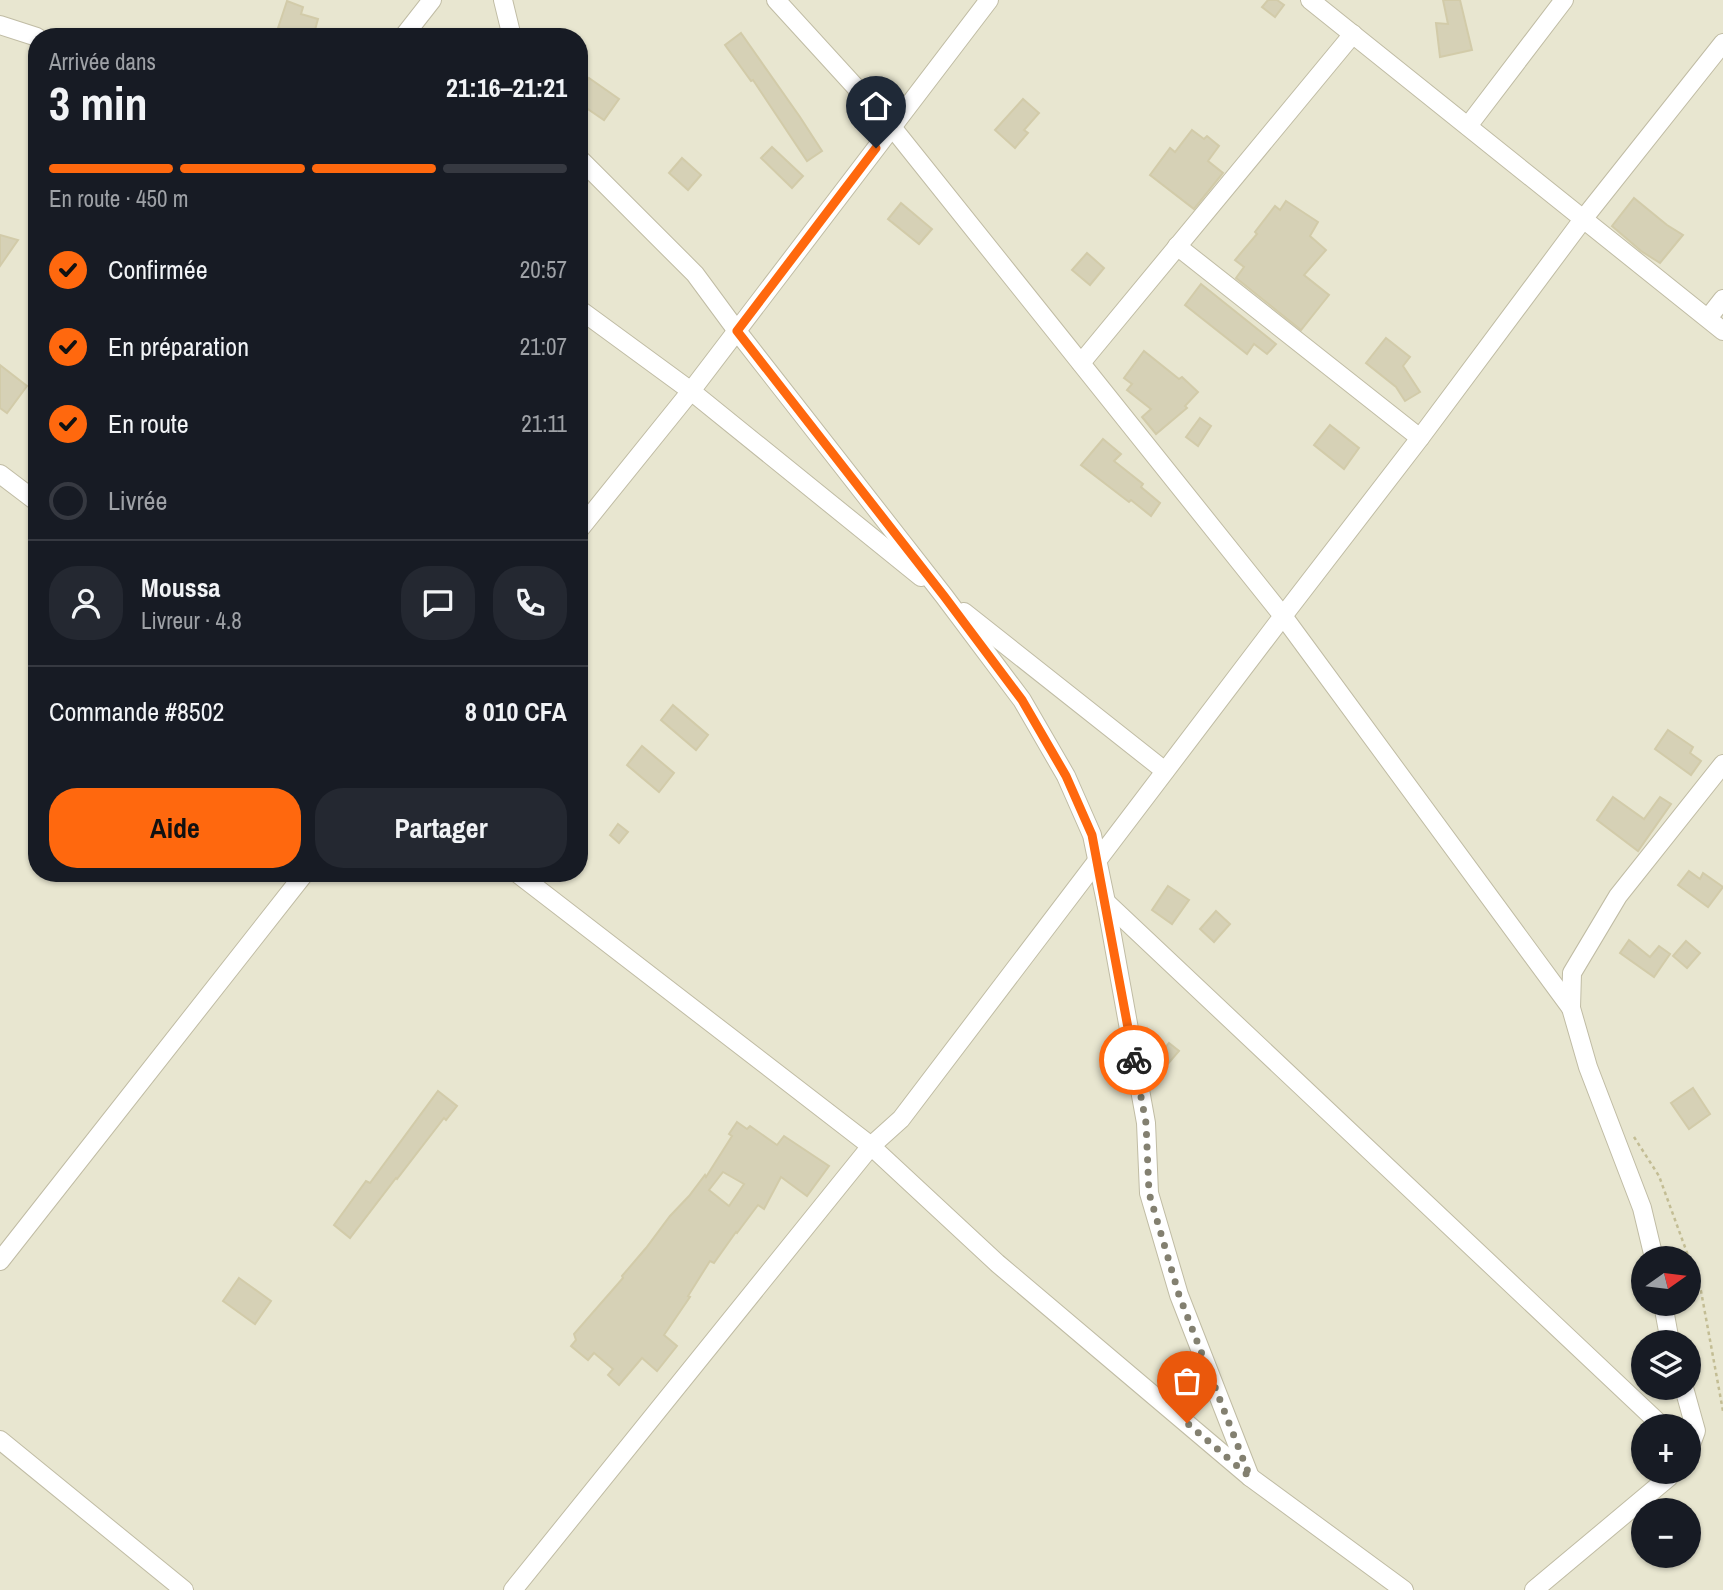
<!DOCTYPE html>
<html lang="fr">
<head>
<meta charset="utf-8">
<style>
	body { margin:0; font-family:"Archivo Narrow",sans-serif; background:#242831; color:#f1f3f6; height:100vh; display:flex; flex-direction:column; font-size:26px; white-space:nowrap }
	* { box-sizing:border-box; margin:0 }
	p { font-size:23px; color:#9ea1a6 }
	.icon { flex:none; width:38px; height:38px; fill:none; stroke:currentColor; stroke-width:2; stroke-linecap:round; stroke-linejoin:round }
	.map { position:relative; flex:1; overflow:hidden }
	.panel { position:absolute; left:28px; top:28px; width:560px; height:854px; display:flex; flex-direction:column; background:#171b24; border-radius:28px; box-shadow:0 2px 5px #0004 }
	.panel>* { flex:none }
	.needle { width:46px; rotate:76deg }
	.controls { position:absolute; left:1631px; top:1246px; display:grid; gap:14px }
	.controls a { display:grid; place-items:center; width:70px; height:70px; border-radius:50%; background:#171b24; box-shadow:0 2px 5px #0004; font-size:35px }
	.pin { position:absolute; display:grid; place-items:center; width:60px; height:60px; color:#fff; margin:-72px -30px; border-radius:50% 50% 50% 0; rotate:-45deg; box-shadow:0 0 7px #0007 }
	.pin .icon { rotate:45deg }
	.courier { position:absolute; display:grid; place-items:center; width:70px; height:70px; margin:-35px; border:5px solid #ff680e; border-radius:50%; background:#fff; color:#222; box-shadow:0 2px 9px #0007 }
	.head em { font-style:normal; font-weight:800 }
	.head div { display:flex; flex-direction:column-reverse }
	.head { display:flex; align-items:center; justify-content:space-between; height:119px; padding:0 21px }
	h1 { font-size:46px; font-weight:800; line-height:52px }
	.bar { display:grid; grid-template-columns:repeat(4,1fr); gap:10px 7px; align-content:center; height:84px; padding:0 21px }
	.bar i { height:9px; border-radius:5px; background:#363941 }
	.bar .current { background:#ff680e }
	.bar p { grid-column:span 4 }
	.line { display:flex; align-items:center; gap:18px; padding:0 21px; border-top:2px solid #363941 }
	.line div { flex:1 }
	.round { display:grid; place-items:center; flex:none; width:74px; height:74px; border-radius:28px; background:#242831 }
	ol { padding:0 21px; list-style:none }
	li { display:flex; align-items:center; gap:21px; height:77px }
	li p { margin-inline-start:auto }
	li .icon { padding:7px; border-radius:50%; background:#ff680e; color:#111; stroke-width:4 }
	li:last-child { color:#9ea1a6 }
	li i { width:38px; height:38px; border:4px solid #363941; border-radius:50% }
	.cta { display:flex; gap:14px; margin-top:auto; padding:14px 21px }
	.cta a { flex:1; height:80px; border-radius:28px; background:#ff680e; color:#111; font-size:28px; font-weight:800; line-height:80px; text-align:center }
	.cta a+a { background:#242831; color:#f1f3f6 }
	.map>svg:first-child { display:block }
	.residential { fill:#e8e6d0; fill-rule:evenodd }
	.building { fill:#d6d1b6; stroke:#d2cba9; stroke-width:2; fill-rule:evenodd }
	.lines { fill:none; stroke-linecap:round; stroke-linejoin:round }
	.minor-casing { stroke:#c0bca4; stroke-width:20 }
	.path { stroke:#c3bd94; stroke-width:2.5; stroke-dasharray:3.5 3.5; stroke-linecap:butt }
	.minor { stroke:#fff; stroke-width:18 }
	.done { stroke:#838070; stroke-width:7; stroke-dasharray:0 12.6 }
	.route { stroke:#ff680e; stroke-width:9 }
</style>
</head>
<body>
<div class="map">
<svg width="1723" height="1590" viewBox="0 0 1723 1590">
	<rect width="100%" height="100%" fill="#f3f2e2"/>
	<path class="residential" d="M 0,0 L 1723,0 L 1723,1590 L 0,1590 ZM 37,37 L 579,37 L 579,873 L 37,873 ZM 1643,1258 L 1689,1258 L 1689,1304 L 1643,1304 ZM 1643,1342 L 1689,1342 L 1689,1388 L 1643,1388 ZM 1643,1426 L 1689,1426 L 1689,1472 L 1643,1472 ZM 1643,1510 L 1689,1510 L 1689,1556 L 1643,1556 Z"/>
	<g class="building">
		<path d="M 1268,0 L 1277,0 L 1284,5 L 1275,17 L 1262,7 Z"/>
		<path d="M 1443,0 L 1460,0 L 1472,50 L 1440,57 L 1436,23 L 1448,24 Z"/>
		<path d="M 287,1 L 303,7 L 301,14 L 318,19 L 313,37 L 297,37 L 297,34 L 278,28 Z"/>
		<path d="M 741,33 L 800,117 L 822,151 L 807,161 L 753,80 L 751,81 L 725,45 Z"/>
		<path d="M 589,78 L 619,99 L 604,120 L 579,103 L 579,92 Z"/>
		<path d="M 1023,99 L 1039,113 L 1024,130 L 1028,133 L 1015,148 L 995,130 Z"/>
		<path d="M 1192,130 L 1204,139 L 1207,136 L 1219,146 L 1208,161 L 1223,173 L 1194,209 L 1150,175 L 1170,148 L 1175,152 Z"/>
		<path d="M 772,147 L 803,176 L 792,188 L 761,158 Z"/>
		<path d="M 682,158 L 701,175 L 688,190 L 669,173 Z"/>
		<path d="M 1634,198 L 1667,225 L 1683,235 L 1660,263 L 1641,251 L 1612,226 Z"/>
		<path d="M 1286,201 L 1318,222 L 1310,236 L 1326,250 L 1304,275 L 1329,295 L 1301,330 L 1236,278 L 1244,267 L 1235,260 L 1257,234 L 1255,232 L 1275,206 L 1280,210 Z"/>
		<path d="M 901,203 L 932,229 L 919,244 L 888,219 Z"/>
		<path d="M 0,235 L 18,240 L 0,266 Z"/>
		<path d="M 1087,253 L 1104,268 L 1090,285 L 1072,270 Z"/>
		<path d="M 1201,284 L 1276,344 L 1267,354 L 1254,344 L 1247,354 L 1185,305 Z"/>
		<path d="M 1386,338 L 1410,357 L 1403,366 L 1420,392 L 1405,401 L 1396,387 L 1366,363 Z"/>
		<path d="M 1144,351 L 1179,379 L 1182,377 L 1198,392 L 1185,406 L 1187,408 L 1156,434 L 1142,417 L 1151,409 L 1127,390 L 1132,384 L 1124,378 Z"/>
		<path d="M 0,365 L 27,386 L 7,413 L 0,408 Z"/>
		<path d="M 1200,418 L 1211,426 L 1198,446 L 1186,437 Z"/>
		<path d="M 1330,425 L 1359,448 L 1344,469 L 1314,445 Z"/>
		<path d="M 1103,439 L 1121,454 L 1114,461 L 1143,484 L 1141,487 L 1160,503 L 1151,516 L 1131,500 L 1129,502 L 1081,465 Z"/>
		<path d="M 673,705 L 708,735 L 696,750 L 661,720 Z"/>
		<path d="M 1668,730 L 1693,747 L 1690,753 L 1701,761 L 1691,775 L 1655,749 Z"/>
		<path d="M 642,746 L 674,773 L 659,792 L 627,765 Z"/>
		<path d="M 1613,797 L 1644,819 L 1660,797 L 1671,804 L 1638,851 L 1597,820 Z"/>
		<path d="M 618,824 L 628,832 L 619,843 L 610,835 Z"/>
		<path d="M 1689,871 L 1700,879 L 1703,873 L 1723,887 L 1708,907 L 1678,885 Z"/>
		<path d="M 1168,886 L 1189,900 L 1172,924 L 1152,910 Z"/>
		<path d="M 1216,911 L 1230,924 L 1214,942 L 1200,929 Z"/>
		<path d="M 1629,940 L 1650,957 L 1659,946 L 1670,954 L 1654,977 L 1620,953 Z"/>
		<path d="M 1686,941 L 1700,953 L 1687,968 L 1673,956 Z"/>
		<path d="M 1169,1043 L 1179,1051 L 1166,1066 L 1157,1058 Z"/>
		<path d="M 1693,1088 L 1710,1114 L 1689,1129 L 1671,1103 Z"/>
		<path d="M 438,1091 L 457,1106 L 446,1120 L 444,1118 L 397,1179 L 396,1178 L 350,1238 L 334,1225 L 366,1181 L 370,1183 Z"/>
		<path d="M 737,1122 L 747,1129 L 750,1126 L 777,1145 L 784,1136 L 829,1166 L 807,1196 L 781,1177 L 764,1209 L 758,1205 L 737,1233 L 736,1232 L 714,1263 L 710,1261 L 688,1296 L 690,1297 L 664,1335 L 677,1346 L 657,1371 L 642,1358 L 619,1385 L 608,1375 L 613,1369 L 594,1353 L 588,1360 L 571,1346 L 576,1340 L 574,1334 L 623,1278 L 622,1276 L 646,1248 L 670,1216 L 689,1196 L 705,1175 L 706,1177 L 732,1136 L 729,1134 ZM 723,1172 L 744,1184 L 729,1206 L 709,1190 Z"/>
		<path d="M 239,1278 L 271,1301 L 255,1324 L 223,1301 Z"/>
	</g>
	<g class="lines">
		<defs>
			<g id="minor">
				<path d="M 503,0 L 512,37"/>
				<path d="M 776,0 L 892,127 L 1283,616 L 1571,1008"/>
				<path d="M 1310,0 L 1723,331"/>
				<path d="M 0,25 L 37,37"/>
				<path d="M 403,37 L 432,0"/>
				<path d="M 1468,126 L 1564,0"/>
				<path d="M 579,158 L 695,274 L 737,331 L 944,596 L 1022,700 L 1066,776 L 1092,835 L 1106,902 L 1146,1123 L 1149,1193 L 1179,1295 L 1250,1477"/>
				<path d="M 1177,246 L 1420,438"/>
				<path d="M 579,309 L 691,391 L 921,577"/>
				<path d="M 1708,318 L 1723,299"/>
				<path d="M 1081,363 L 1353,34"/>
				<path d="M 0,474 L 37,502"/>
				<path d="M 579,530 L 691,391 L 989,0"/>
				<path d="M 964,612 L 1165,771"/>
				<path d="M 517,873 L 871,1146 L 997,1263 L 1250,1477 L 1404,1590"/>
				<path d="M 1106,902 L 1662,1426"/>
				<path d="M 1654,1258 L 1642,1208 L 1588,1067 L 1571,1008 L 1572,973 L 1618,896 L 1723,764"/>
				<path d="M 0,1261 L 305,873"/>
				<path d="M 1663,1304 L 1670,1342"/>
				<path d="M 1684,1388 L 1696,1431 L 1689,1450"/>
				<path d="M 0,1440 L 184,1590"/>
				<path d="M 513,1590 L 871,1146 L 901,1119 L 1283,616 L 1420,438 L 1584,218 L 1723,43"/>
				<path d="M 1534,1590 L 1669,1477 L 1673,1472"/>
			</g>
		</defs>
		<use href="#minor" class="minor-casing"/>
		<path class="path" d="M 1634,1137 L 1659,1176 L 1701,1291 L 1723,1411"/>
		<use href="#minor" class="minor"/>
	</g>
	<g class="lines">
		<path class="done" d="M 1134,1060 L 1146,1123 L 1149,1193 L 1179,1295 L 1250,1477 L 1187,1423"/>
		<path class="route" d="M 876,148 L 737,331 L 944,596 L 1022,700 L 1066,776 L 1092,835 L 1134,1060"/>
	</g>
</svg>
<div class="controls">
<a><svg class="needle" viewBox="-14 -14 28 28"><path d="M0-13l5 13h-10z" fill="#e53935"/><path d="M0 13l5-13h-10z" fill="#9ea1a6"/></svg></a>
<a><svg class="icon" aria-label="layers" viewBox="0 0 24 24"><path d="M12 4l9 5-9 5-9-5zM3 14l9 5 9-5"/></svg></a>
<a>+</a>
<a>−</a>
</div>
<div class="pin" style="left:1187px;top:1423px;background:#ea580c"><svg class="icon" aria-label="bag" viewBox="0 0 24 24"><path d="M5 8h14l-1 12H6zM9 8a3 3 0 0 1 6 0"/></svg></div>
<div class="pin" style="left:876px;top:148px;background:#1f2937"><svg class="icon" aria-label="home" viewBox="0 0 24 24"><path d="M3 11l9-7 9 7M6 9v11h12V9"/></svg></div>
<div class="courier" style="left:1134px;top:1060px"><svg class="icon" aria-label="bike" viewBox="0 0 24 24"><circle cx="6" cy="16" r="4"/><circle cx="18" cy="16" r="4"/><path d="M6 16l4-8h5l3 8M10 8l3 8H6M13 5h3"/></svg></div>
<section class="panel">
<div class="head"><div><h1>3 min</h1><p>Arrivée dans</p></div><em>21:16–21:21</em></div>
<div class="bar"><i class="current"></i><i class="current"></i><i class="current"></i><i></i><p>En route · 450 m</p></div>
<ol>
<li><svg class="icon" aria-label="check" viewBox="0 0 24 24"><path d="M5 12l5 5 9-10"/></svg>Confirmée<p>20:57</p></li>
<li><svg class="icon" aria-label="check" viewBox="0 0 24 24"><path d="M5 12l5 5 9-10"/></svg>En préparation<p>21:07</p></li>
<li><svg class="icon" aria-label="check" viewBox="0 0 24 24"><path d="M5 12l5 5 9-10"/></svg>En route<p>21:11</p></li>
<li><i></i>Livrée</li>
</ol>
<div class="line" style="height:126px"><a class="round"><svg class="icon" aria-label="person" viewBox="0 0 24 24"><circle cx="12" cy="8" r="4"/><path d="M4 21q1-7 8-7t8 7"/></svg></a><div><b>Moussa</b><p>Livreur · 4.8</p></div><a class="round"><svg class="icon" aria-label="chat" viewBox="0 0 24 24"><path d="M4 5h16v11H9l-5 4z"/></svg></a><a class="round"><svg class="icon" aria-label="phone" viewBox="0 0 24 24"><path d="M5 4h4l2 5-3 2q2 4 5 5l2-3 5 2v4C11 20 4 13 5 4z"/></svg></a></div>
<div class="line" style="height:91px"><div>Commande #8502</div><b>8 010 CFA</b></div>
<div class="cta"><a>Aide</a><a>Partager</a></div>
</section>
</div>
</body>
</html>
